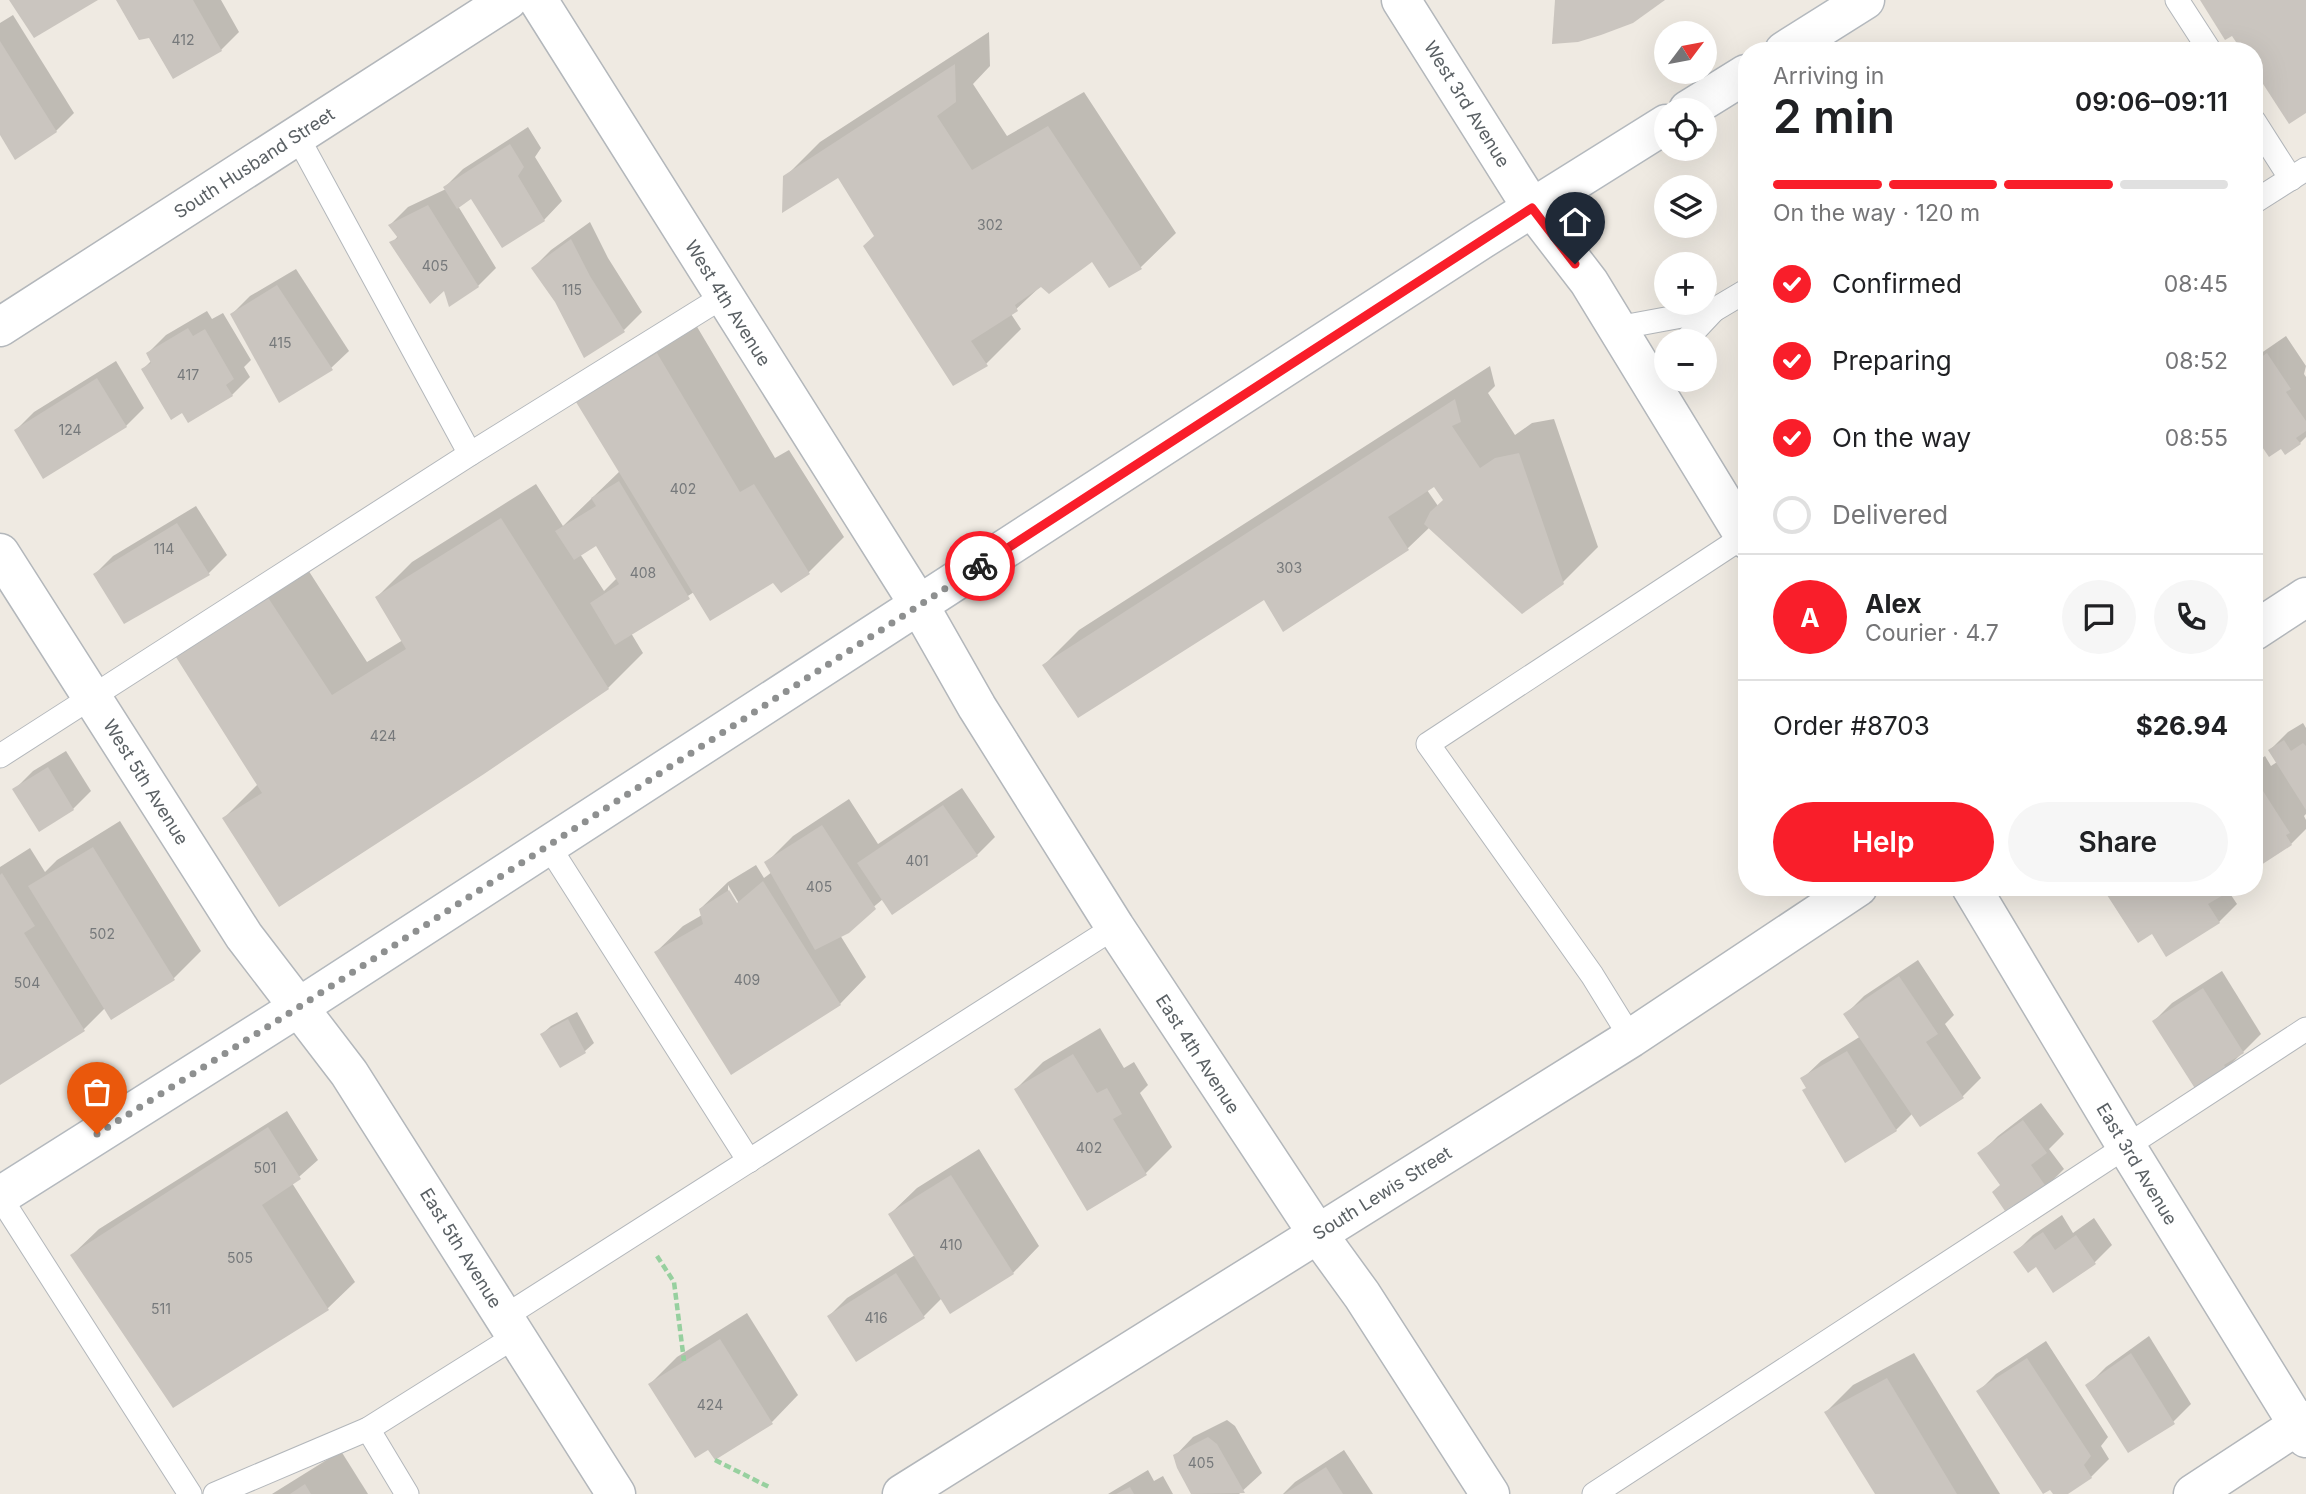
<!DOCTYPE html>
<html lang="en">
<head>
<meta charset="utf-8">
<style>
	body { margin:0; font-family:Inter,sans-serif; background:#f6f6f6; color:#202124; height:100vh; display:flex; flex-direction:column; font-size:26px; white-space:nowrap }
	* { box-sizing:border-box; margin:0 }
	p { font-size:23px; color:#757577 }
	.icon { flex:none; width:38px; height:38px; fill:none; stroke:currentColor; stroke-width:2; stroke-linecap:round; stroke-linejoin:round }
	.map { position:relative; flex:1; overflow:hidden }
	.sheet { position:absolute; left:1738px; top:42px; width:525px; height:854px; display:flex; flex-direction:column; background:#fff; border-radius:28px; box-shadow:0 7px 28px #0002 }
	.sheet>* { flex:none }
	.needle { width:46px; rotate:58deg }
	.tools { position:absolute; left:1654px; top:21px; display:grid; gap:14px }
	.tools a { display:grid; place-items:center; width:63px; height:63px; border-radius:50%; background:#fff; box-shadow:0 7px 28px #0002; font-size:35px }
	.pin { position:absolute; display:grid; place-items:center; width:60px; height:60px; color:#fff; margin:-72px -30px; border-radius:50% 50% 50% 0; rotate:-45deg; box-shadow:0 0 7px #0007 }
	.pin .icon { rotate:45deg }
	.courier { position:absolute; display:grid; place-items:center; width:70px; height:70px; margin:-35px; border:5px solid #f91e2a; border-radius:50%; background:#fff; color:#222; box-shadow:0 2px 9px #0007 }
	.summary em { font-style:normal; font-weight:600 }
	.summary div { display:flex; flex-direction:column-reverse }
	.summary { display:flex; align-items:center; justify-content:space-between; height:119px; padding:0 35px }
	h1 { font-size:46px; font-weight:600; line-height:52px }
	.bar { display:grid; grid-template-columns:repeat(4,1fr); gap:10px 7px; align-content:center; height:84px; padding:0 35px }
	.bar i { height:9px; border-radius:5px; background:#e0e0e0 }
	.bar .active { background:#f91e2a }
	.bar p { grid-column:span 4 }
	.line { display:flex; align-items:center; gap:18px; padding:0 35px; border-top:2px solid #e0e0e0 }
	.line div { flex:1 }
	.round { display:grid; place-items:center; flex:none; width:74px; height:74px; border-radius:37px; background:#f6f6f6 }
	ol { padding:0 35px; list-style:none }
	li { display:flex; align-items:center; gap:21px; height:77px }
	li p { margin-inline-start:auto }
	li .icon { padding:7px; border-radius:50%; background:#f91e2a; color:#fff; stroke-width:4 }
	li:last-child { color:#757577 }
	li i { width:38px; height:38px; border:4px solid #e0e0e0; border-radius:50% }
	.button { display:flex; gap:14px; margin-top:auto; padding:14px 35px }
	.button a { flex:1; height:80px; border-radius:42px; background:#f91e2a; color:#fff; font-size:28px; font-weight:600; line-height:80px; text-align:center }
	.button a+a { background:#f6f6f6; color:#202124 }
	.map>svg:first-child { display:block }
	.shadow { fill:#0003; fill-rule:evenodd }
	.building { fill:#cac5bf }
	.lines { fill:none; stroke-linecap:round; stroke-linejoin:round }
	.service-casing { stroke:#b3b7bb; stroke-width:25 }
	.minor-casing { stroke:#b3b7bb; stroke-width:41 }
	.tertiary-casing { stroke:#b3b7bb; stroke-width:41 }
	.secondary-casing { stroke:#b4b9be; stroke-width:41 }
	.path { stroke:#97d09f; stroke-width:4.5; stroke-dasharray:7 3.5; stroke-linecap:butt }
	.service { stroke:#fff; stroke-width:23 }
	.minor { stroke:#fff; stroke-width:38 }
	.tertiary { stroke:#fff; stroke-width:38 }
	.secondary { stroke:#fff; stroke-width:38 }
	.done { stroke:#8e9090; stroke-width:7; stroke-dasharray:0 12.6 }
	.route { stroke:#f91e2a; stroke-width:9 }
	.labels { text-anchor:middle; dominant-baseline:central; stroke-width:5; stroke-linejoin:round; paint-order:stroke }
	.number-label { font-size:14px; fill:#76797b }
	.street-label { font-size:18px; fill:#5a6064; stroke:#fff }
</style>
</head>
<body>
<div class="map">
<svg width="2306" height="1494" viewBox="0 0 2306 1494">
	<rect width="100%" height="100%" fill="#efeae2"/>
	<g class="shadow">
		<path d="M 118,0 L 221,0 L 239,32 L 221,50 L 174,77 L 150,36 Z"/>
		<path d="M 13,15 L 74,113 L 56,131 L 0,132 L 0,23 Z"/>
		<path d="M 989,32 L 990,66 L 973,84 L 1007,136 L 1084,92 L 1176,233 L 1141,267 L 1109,286 L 1092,260 L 1042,285 L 1011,314 L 1021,329 L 986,364 L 876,236 L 839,176 L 785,177 L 820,142 Z"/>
		<path d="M 528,127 L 541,148 L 535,157 L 562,201 L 544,220 L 502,246 L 472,197 L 458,206 L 496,268 L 478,286 L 450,304 L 445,288 L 392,243 L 398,236 L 390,225 L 408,207 L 446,189 L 445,187 L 463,169 Z"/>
		<path d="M 590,222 L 608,258 L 642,312 L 624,330 L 556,301 L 533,268 L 551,250 Z"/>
		<path d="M 296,269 L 349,351 L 331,368 L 232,314 L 250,296 Z"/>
		<path d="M 207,311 L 212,319 L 223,313 L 251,360 L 244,367 L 250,377 L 232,395 L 183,411 L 143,369 L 152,360 L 148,353 L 166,335 Z"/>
		<path d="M 693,320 L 775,458 L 789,450 L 844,537 L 809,572 L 774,580 L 694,592 L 631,633 L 643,653 L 608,688 L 224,818 L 258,784 L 176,654 L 303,562 L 367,662 L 403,640 L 377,597 L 412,562 L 536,484 L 563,526 L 620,471 L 578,402 L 613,367 ZM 596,544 L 617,578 L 604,591 L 580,554 Z"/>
		<path d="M 2286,336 L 2306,366 L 2304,374 L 2306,377 L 2306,437 L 2300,443 L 2281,446 L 2254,431 L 2254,358 Z"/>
		<path d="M 116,361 L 144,408 L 126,426 L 16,430 L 34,412 Z"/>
		<path d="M 1490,366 L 1495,386 L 1488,393 L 1515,435 L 1532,423 L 1554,419 L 1598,547 L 1563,582 L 1430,527 L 1408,548 L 1284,630 L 1265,598 L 1044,665 L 1079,630 ZM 1434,485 L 1445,499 L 1438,506 L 1427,490 Z"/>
		<path d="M 196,506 L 227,555 L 209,573 L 95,574 L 113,556 Z"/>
		<path d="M 2303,723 L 2306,728 L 2306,814 L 2304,816 L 2306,820 L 2306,829 L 2291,844 L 2258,864 L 2254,857 L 2254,764 L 2265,756 L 2271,766 L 2277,762 L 2270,750 L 2288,732 Z"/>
		<path d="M 66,751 L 91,791 L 73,809 L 15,789 L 33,771 Z"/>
		<path d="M 962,788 L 995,837 L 977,855 L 883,899 L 840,935 L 866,977 L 840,1004 L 656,952 L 683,926 L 702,915 L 700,909 L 728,882 L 756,865 L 764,878 L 772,872 L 766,863 L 793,836 L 849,799 L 878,844 ZM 728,885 L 743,910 L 740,911 L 728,892 Z"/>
		<path d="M 120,821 L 201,951 L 174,978 L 105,1008 L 84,1029 L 0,1083 L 0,867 L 30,848 L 45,872 L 57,860 Z"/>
		<path d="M 2117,887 L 2229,887 L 2227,889 L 2237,904 L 2219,922 L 2152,931 L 2110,895 Z"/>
		<path d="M 1918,960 L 1954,1015 L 1945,1024 L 1981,1078 L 1963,1096 L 1913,1113 L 1896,1130 L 1807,1087 L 1802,1079 L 1821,1061 L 1861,1036 L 1846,1014 L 1864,996 Z"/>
		<path d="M 2222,971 L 2261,1034 L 2226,1069 L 2154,1021 L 2172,1003 Z"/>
		<path d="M 577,1012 L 594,1043 L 585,1051 L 560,1066 L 542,1034 L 551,1026 Z"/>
		<path d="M 1100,1028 L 1124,1068 L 1134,1062 L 1148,1085 L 1140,1093 L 1172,1147 L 1145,1174 L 1016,1089 L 1043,1062 Z"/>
		<path d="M 2041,1103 L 2064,1134 L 2049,1149 L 2064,1169 L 2046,1187 L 2002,1184 L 1980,1154 L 1998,1136 Z"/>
		<path d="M 287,1111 L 318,1160 L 292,1183 L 355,1282 L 328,1308 L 174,1406 L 72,1255 L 99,1229 Z"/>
		<path d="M 979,1149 L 1039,1246 L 1013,1273 L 942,1298 L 924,1316 L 829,1316 L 847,1298 L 915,1255 L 890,1214 L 917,1188 Z"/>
		<path d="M 2062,1215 L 2073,1233 L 2094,1218 L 2112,1245 L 2094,1263 L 2036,1265 L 2015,1253 L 2033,1235 Z"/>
		<path d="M 747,1313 L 798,1395 L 772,1422 L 650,1384 L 677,1357 Z"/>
		<path d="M 2149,1336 L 2191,1404 L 2173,1422 L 2088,1385 L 2106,1367 Z"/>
		<path d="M 2046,1341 L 2108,1437 L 2101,1446 L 2109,1459 L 2091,1477 L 2064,1494 L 2055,1494 L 1978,1392 L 1996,1374 Z"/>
		<path d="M 1914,1353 L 2000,1494 L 1877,1494 L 1826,1412 L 1853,1385 Z"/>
		<path d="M 1227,1420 L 1235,1426 L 1262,1473 L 1239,1494 L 1193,1494 L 1178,1467 L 1175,1456 L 1193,1437 Z"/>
		<path d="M 1344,1450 L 1373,1494 L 1283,1494 L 1295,1482 Z"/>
		<path d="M 341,1451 L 368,1494 L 272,1494 Z"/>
		<path d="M 1148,1470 L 1154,1481 L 1163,1476 L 1173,1494 L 1108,1494 Z"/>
	</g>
	<g class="building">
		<path d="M 9,0 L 98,0 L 34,38 Z"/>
		<path d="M 116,0 L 193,0 L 222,51 L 173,79 L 149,38 L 139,40 Z"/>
		<path d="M 1555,0 L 1665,0 L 1633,23 L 1601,35 L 1578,42 L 1552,44 Z"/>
		<path d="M 2200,0 L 2306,0 L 2306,113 L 2289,124 L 2254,70 L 2254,51 L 2242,51 L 2232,36 L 2225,40 Z"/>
		<path d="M 0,41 L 57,132 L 15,160 L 0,135 Z"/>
		<path d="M 955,64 L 956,102 L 937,116 L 972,170 L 1048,126 L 1142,269 L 1109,288 L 1092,262 L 1049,294 L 1041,287 L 1015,305 L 1018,311 L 971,341 L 988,366 L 953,386 L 863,246 L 874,236 L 838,178 L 782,213 L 783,176 Z"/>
		<path d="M 510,144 L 524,167 L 518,176 L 545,221 L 502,248 L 471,199 L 457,209 L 443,187 Z"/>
		<path d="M 428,205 L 479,287 L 449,307 L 444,291 L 430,304 L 389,242 L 398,238 L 388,225 Z"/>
		<path d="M 571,239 L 590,276 L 625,332 L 584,358 L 555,302 L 531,268 Z"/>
		<path d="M 277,285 L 333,370 L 279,403 L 230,314 Z"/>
		<path d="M 188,328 L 193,336 L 205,329 L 234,379 L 226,385 L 233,396 L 188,423 L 182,413 L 171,420 L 141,369 L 151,363 L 146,353 Z"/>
		<path d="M 657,353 L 740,492 L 754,484 L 810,574 L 781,593 L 773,583 L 710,621 L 576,402 Z"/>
		<path d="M 2267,353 L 2291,389 L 2286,392 L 2306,421 L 2306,431 L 2296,438 L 2301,444 L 2285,455 L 2281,449 L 2269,457 L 2254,435 L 2254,362 Z"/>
		<path d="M 97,378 L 127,427 L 43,479 L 14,430 Z"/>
		<path d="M 1455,399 L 1461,422 L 1452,426 L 1480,468 L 1495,458 L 1519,453 L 1564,584 L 1522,614 L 1424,524 L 1430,512 L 1443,500 L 1434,487 L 1388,517 L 1409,550 L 1283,632 L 1264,600 L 1078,718 L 1042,665 Z"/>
		<path d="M 619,481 L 690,599 L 615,645 L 590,603 L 619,584 L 596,546 L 574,560 L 555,531 L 596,506 L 591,498 Z"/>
		<path d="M 501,518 L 609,689 L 484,774 L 279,907 L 222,818 L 262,793 L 174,654 L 267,596 L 332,695 L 406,649 L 375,597 Z"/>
		<path d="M 177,523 L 210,575 L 124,624 L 93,574 Z"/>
		<path d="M 2284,740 L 2291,751 L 2303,743 L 2306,746 L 2306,810 L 2268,750 Z"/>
		<path d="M 48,767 L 74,810 L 39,832 L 12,789 Z"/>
		<path d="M 2256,780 L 2290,833 L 2286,835 L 2292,845 L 2258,867 L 2254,860 L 2254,781 Z"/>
		<path d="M 943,805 L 978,856 L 892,915 L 857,863 Z"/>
		<path d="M 822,825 L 876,909 L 849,933 L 815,950 L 764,862 Z"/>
		<path d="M 93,847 L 175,980 L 111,1020 L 28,886 Z"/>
		<path d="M 2,873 L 35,926 L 24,933 L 85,1031 L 0,1085 L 0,875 Z"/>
		<path d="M 763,881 L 841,1005 L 731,1075 L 654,952 L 703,924 L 699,909 L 729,890 L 737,903 Z"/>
		<path d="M 2119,887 L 2221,887 L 2225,894 L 2208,904 L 2220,923 L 2166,957 L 2152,934 L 2138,943 L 2107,895 Z"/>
		<path d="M 1899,976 L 1938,1034 L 1926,1042 L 1964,1098 L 1920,1127 L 1843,1014 Z"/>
		<path d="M 2203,988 L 2244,1053 L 2224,1065 L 2228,1071 L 2196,1090 L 2152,1021 Z"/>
		<path d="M 568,1019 L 586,1053 L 560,1068 L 540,1034 Z"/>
		<path d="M 1847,1051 L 1897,1131 L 1845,1163 L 1802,1090 L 1806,1088 L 1800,1078 Z"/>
		<path d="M 1073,1054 L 1097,1093 L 1107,1088 L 1122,1114 L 1113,1119 L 1147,1175 L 1087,1211 L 1014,1089 Z"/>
		<path d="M 2023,1120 L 2047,1153 L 2031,1165 L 2047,1188 L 2018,1210 L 2014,1205 L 2005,1211 L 1992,1192 L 2000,1185 L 1977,1153 Z"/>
		<path d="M 268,1127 L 301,1179 L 262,1205 L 329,1310 L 173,1408 L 70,1255 Z"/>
		<path d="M 951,1175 L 1014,1274 L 950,1314 L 888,1214 Z"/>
		<path d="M 2043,1232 L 2055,1250 L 2076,1235 L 2096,1264 L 2053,1293 L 2036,1267 L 2028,1273 L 2013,1252 Z"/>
		<path d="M 896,1273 L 925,1318 L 856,1362 L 827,1316 Z"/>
		<path d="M 720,1339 L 773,1424 L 715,1460 L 708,1450 L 695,1458 L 648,1384 Z"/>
		<path d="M 2131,1353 L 2175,1424 L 2128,1453 L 2085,1385 Z"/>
		<path d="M 2027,1358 L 2091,1456 L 2084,1465 L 2092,1478 L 2068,1494 L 2053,1494 L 2050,1490 L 2043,1494 L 1976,1391 Z"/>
		<path d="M 1887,1378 L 1957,1494 L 1875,1494 L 1824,1412 Z"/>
		<path d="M 1208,1437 L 1217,1444 L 1245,1493 L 1191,1494 L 1177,1468 L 1173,1455 Z"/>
		<path d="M 1326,1467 L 1343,1494 L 1284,1494 Z"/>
		<path d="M 305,1484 L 311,1494 L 290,1494 Z"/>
		<path d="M 1130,1487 L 1134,1494 L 1116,1494 Z"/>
	</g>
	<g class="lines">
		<defs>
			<g id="service">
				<path d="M 2177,0 L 2210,51"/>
				<path d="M 2254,121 L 2291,179"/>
				<path d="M 297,136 L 470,454"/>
				<path d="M 2254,202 L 2306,169"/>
				<path d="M 1617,328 L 1714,310"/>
				<path d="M 1685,341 L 1714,310 L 1746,291"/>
				<path d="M 0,756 L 470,454 L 724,296"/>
				<path d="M 548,845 L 749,1161"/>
				<path d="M 1631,1038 L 1592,975 L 1428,744 L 1746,535"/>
				<path d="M 0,1197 L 190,1494"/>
				<path d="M 504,1317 L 1115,927"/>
				<path d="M 368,1429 L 407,1494"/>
				<path d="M 215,1494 L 368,1429 L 516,1336"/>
				<path d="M 1594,1494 L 2306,1029"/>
			</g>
			<g id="minor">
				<path d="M 538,0 L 919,605 L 977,707 L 1115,927 L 1317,1233 L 1362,1295 L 1490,1494"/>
				<path d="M 0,327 L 508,0"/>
				<path d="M 0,553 L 244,936 L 349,1073 L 616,1494"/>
				<path d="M 2254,631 L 2306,597"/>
				<path d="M 902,1494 L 1631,1038 L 1858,887"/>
				<path d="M 2193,1494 L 2306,1420"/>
			</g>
			<g id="tertiary">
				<path d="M 1401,0 L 1532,208 L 1589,282 L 1746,539"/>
				<path d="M 1971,887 L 2126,1146 L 2306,1438"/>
			</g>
			<g id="secondary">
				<path d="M 1784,51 L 1865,0"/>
				<path d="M 1688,110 L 1746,74"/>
				<path d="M 0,1196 L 299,1007 L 1481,240 L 1666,124"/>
			</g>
		</defs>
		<use href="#service" class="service-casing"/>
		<use href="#minor" class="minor-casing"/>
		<use href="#tertiary" class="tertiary-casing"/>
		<use href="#secondary" class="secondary-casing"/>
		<g class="path">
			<path d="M 657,1256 L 674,1282 L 684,1361"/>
			<path d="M 715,1460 L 769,1487"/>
		</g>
		<use href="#service" class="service"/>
		<use href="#minor" class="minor"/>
		<use href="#tertiary" class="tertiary"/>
		<use href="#secondary" class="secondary"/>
	</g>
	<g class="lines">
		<path class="done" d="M 97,1134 L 299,1007 L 980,566"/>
		<path class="route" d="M 980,566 L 1532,208 L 1575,264"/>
	</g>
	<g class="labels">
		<g class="number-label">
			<text x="183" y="39">412</text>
			<text x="990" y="224">302</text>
			<text x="435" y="265">405</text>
			<text x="572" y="289">115</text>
			<text x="280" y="342">415</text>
			<text x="188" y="374">417</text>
			<text x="70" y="429">124</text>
			<text x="683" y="488">402</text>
			<text x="164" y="548">114</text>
			<text x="1289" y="567">303</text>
			<text x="643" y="572">408</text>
			<text x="383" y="735">424</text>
			<text x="917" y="860">401</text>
			<text x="819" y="886">405</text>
			<text x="102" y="933">502</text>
			<text x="747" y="979">409</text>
			<text x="27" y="982">504</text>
			<text x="1089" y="1147">402</text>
			<text x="265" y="1167">501</text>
			<text x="951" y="1244">410</text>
			<text x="240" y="1257">505</text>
			<text x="161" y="1308">511</text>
			<text x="876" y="1317">416</text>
			<text x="710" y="1404">424</text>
			<text x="1201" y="1462">405</text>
		</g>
		<g class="street-label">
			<text transform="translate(1467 104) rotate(58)">West 3rd Avenue</text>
			<text transform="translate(254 163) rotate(-33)">South Husband Street</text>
			<text transform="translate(728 303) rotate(58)">West 4th Avenue</text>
			<text transform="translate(146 782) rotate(58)">West 5th Avenue</text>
			<text transform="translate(1198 1054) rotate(57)">East 4th Avenue</text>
			<text transform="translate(2137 1164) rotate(59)">East 3rd Avenue</text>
			<text transform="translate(1382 1193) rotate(-32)">South Lewis Street</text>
			<text transform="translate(461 1248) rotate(58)">East 5th Avenue</text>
		</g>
	</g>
</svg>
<div class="tools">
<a><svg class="needle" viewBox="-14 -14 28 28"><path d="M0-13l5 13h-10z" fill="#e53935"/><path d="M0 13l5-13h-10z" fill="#757577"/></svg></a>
<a><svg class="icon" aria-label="locate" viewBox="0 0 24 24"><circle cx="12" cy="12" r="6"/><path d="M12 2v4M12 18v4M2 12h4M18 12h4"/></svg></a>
<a><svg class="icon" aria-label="layers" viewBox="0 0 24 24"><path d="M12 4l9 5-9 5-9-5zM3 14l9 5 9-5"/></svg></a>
<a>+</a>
<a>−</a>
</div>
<div class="pin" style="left:97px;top:1134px;background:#ea580c"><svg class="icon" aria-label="bag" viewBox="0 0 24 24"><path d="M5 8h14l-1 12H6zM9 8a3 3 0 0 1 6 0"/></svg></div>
<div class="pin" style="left:1575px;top:264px;background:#1f2937"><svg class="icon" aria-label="home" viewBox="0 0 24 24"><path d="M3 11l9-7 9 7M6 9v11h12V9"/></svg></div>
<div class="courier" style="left:980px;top:566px"><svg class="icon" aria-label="bike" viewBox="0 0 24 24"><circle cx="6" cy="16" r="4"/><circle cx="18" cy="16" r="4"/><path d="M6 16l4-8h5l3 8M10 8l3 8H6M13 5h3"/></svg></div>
<section class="sheet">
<div class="summary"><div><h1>2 min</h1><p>Arriving in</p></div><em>09:06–09:11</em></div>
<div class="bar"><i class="active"></i><i class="active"></i><i class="active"></i><i></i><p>On the way · 120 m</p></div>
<ol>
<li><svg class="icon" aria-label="check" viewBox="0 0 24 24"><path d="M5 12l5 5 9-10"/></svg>Confirmed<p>08:45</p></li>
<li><svg class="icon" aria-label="check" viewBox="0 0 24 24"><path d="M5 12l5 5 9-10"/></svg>Preparing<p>08:52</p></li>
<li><svg class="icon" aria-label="check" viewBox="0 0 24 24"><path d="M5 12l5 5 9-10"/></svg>On the way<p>08:55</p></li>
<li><i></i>Delivered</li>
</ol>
<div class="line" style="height:126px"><b class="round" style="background:#f91e2a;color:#fff">A</b><div><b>Alex</b><p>Courier · 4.7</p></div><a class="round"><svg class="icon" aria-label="chat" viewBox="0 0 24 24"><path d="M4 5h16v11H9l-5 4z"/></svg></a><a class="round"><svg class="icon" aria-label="phone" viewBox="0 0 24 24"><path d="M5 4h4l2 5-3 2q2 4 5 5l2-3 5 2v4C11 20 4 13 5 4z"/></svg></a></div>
<div class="line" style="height:91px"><div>Order #8703</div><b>$26.94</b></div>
<div class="button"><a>Help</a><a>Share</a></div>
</section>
</div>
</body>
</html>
